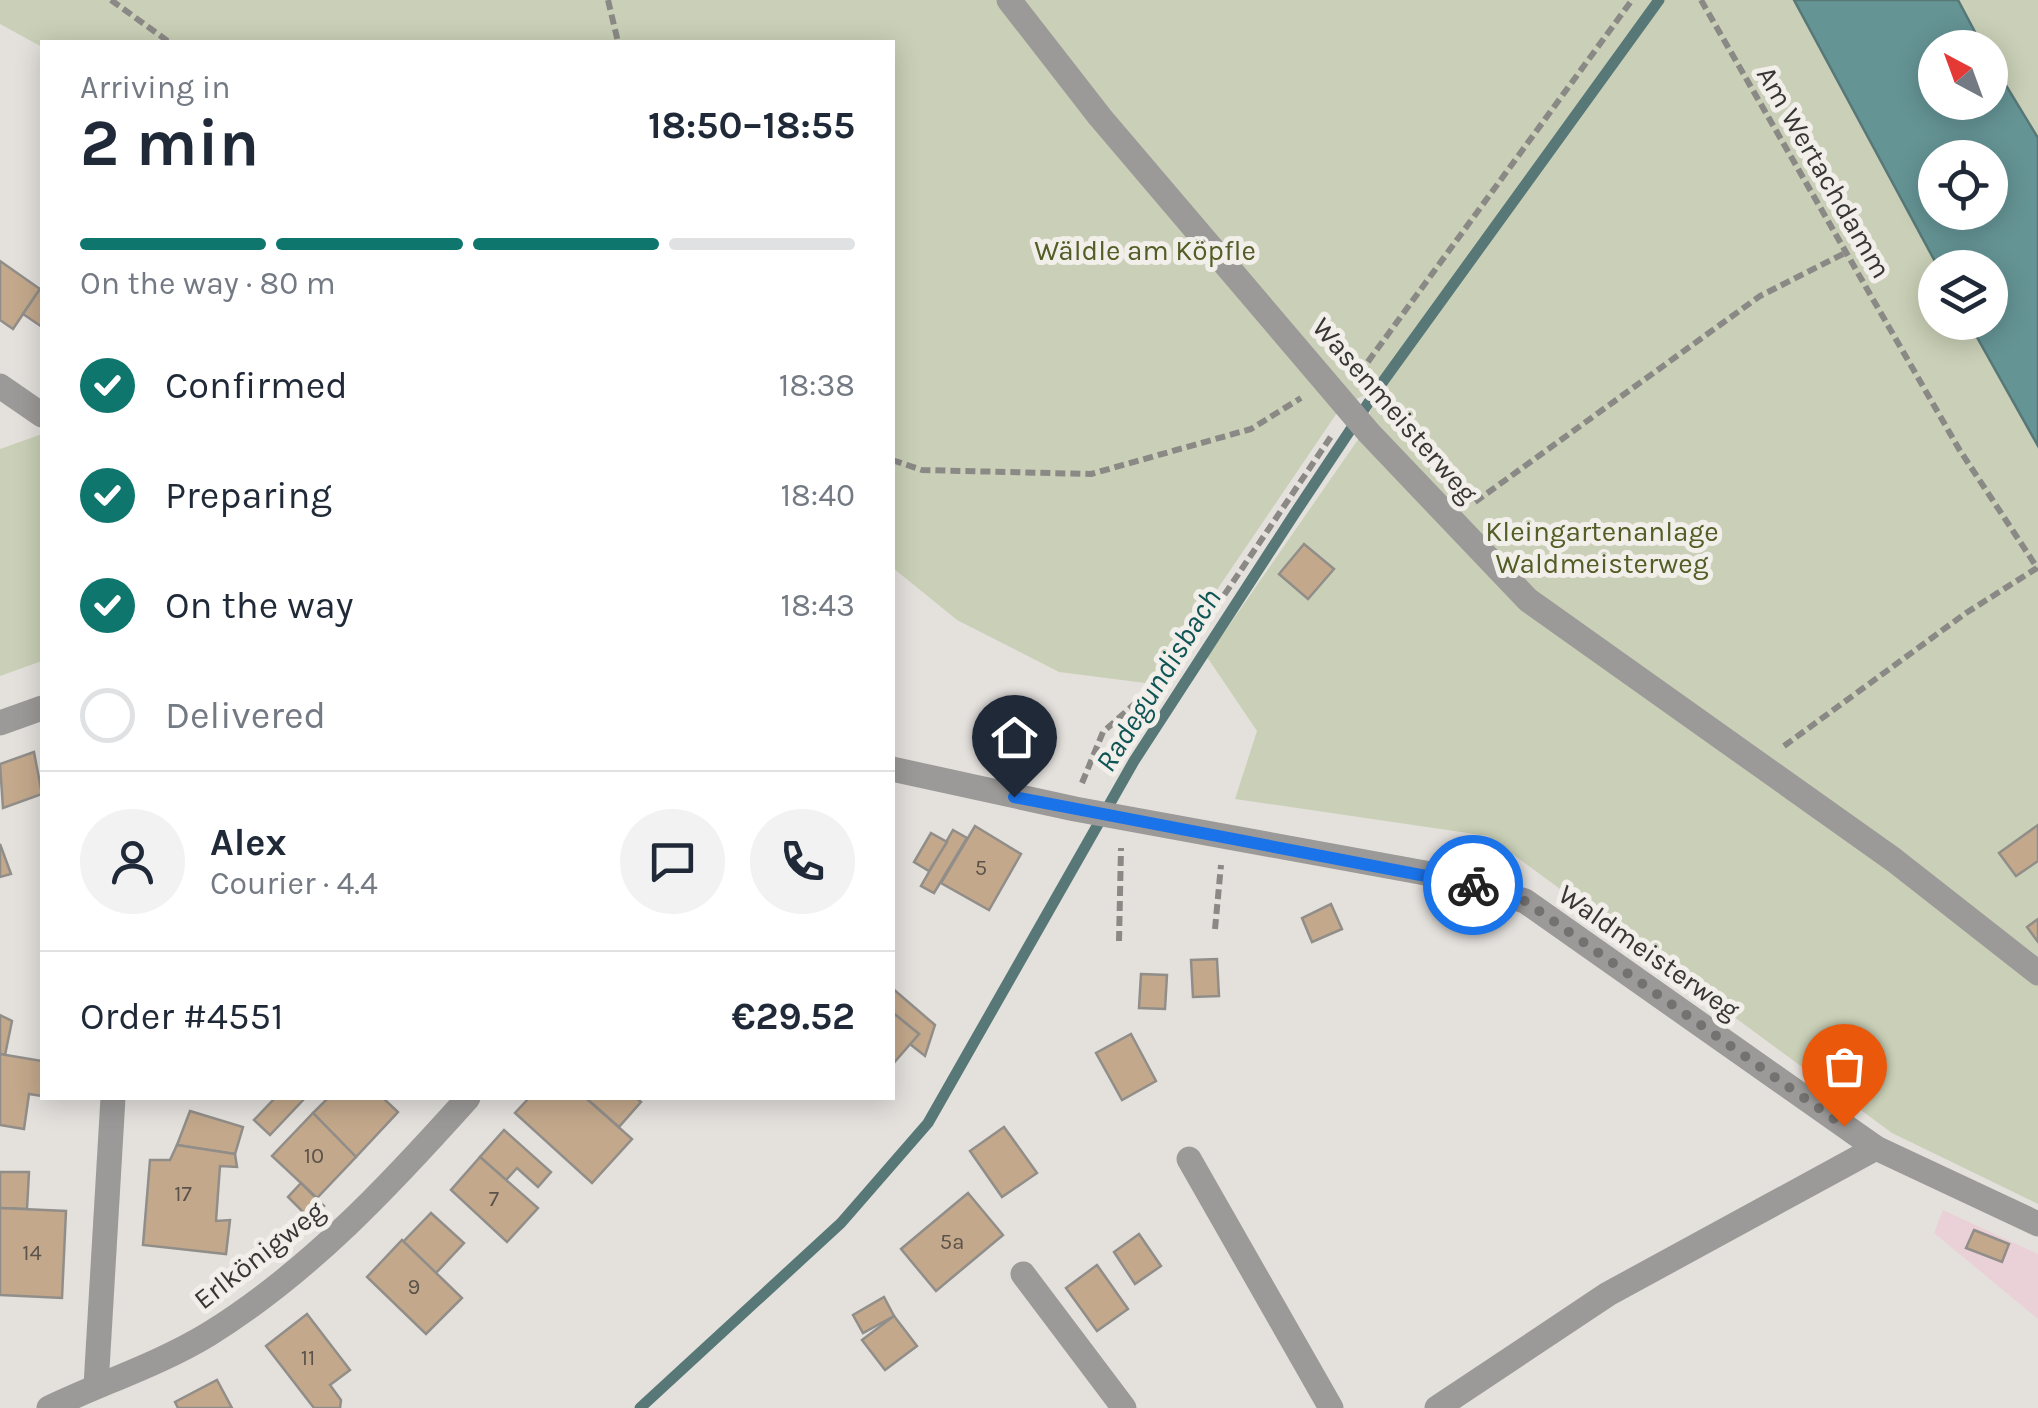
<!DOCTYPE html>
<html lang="en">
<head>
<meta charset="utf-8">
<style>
	body { margin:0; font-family:Karla,sans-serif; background:#f2f2f3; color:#1f2937; height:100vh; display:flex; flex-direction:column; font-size:38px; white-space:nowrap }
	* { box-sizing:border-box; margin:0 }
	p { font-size:32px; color:#747a83 }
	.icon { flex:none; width:55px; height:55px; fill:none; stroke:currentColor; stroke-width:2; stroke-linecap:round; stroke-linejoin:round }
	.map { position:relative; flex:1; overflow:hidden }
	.sheet { position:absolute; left:40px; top:40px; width:855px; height:1060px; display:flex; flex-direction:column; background:#fff; border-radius:0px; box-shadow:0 5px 25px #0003 }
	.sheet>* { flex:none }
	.needle { width:65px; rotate:319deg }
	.controls { position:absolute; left:1918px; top:30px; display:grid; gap:20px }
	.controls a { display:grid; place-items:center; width:90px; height:90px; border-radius:50%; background:#fff; box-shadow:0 5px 25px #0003; font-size:50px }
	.pin { position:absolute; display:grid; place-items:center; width:85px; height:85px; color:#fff; margin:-102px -42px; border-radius:50% 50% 50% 0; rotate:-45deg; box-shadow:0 0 10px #0007 }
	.pin .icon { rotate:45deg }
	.courier { position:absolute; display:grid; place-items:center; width:100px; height:100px; margin:-50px; border:8px solid #1a73e8; border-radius:50%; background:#fff; color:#222; box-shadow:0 2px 12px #0007 }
	.head em { font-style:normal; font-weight:700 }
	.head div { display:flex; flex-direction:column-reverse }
	.head { display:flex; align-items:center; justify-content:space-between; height:170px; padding:0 40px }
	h1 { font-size:65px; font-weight:700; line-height:75px }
	.bar { display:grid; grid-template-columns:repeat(4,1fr); gap:15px 10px; align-content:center; height:120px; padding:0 40px }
	.bar i { height:12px; border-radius:8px; background:#e0e1e3 }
	.bar .on { background:#0f766e }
	.bar p { grid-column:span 4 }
	.line { display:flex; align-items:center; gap:25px; padding:0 40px; border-top:2px solid #e0e1e3 }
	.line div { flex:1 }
	.round { display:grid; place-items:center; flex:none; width:105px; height:105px; border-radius:52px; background:#f2f2f3 }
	ol { padding:0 40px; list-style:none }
	li { display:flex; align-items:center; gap:30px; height:110px }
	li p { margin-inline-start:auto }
	li .icon { padding:10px; border-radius:50%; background:#0f766e; color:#fff; stroke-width:4 }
	li:last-child { color:#747a83 }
	li i { width:55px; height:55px; border:5px solid #e0e1e3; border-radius:50% }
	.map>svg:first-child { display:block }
	.commercial { fill:#ead0d7 }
	.green { fill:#cad0b7 }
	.water { fill:#659495; stroke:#587878; stroke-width:2.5; fill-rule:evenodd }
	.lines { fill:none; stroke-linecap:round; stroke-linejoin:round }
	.stream { stroke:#587878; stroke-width:11 }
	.building { fill:#c3a88b; stroke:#918e8a; stroke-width:2.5 }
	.path { stroke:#8b8986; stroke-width:6; stroke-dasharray:10 5; stroke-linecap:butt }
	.minor { stroke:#9b9a98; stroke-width:25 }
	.done { stroke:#747270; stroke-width:10; stroke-dasharray:0 18 }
	.route { stroke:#1a73e8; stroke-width:12 }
	.labels { text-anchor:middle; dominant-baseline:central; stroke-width:10; stroke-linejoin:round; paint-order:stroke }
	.number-label { font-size:22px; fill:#5b534a }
	.street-label { font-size:28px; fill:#383735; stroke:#f2eeea }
	.park-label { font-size:28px; fill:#535d25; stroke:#f2eeea }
	.water-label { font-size:30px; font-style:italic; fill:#0f5556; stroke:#f2eeea }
</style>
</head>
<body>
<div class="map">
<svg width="2038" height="1408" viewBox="0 0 2038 1408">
	<rect width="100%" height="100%" fill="#e4e1dd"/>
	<path class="commercial" d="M 1943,1210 L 2038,1254 L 2038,1319 L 1934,1233 Z"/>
	<g class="green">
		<path d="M 0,0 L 1794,0 L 1938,267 L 1935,322 L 1969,323 L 2038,446 L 2038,1204 L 1892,1133 L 1488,836 L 1235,799 L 1257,731 L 1207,657 L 1364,431 L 1378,388 L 1341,407 L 1153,684 L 1059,672 L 957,620 L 893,568 L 892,42 L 42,42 L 42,47 L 0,24 Z"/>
		<path d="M 1958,0 L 2038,0 L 2038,138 L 1990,59 L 1990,48 L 1983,47 Z"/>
		<path d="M 42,434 L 42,661 L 0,676 L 0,449 Z"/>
	</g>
	<path class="water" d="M 1794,0 L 1958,0 L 1983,47 L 1935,48 L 1935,102 L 1990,102 L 1990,59 L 2038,138 L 2038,446 L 1969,323 L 1990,322 L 1990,268 L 1938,267 ZM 1935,158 L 1990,158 L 1990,212 L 1935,212 Z"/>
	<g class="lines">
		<path class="stream" d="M 640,1408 L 841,1223 L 928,1123 L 1134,761 L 1295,513 L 1379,387 L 1659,0"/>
	</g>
	<g class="building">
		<path d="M 0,261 L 40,289 L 13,329 L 0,320 Z"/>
		<path d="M 42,286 L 42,327 L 23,314 Z"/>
		<path d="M 1304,544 L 1334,569 L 1308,599 L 1279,574 Z"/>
		<path d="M 34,752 L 42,794 L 3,808 L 0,764 Z"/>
		<path d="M 2038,825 L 2038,861 L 2016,876 L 1999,853 Z"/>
		<path d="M 975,826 L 1021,854 L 989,910 L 941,883 Z"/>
		<path d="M 953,830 L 967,838 L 934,893 L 921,886 Z"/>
		<path d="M 931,833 L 947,842 L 929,871 L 914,862 Z"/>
		<path d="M 0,844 L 11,874 L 0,877 Z"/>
		<path d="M 1331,904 L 1342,929 L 1312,942 L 1302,918 Z"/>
		<path d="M 2038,919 L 2038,942 L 2027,927 Z"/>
		<path d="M 1217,959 L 1219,996 L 1193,997 L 1191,960 Z"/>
		<path d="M 1141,974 L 1167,975 L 1165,1009 L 1139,1008 Z"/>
		<path d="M 892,988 L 935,1025 L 925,1056 L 910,1044 L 919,1034 L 892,1012 Z"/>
		<path d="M 892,1012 L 919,1034 L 892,1065 Z"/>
		<path d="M 0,1015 L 12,1021 L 5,1055 L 0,1054 Z"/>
		<path d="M 1131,1034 L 1156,1081 L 1122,1100 L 1096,1053 Z"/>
		<path d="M 0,1054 L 42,1061 L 42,1096 L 29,1094 L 24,1129 L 0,1125 Z"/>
		<path d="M 275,1098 L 305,1098 L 270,1135 L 254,1120 Z"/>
		<path d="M 328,1098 L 383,1098 L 398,1112 L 356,1157 L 313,1113 Z"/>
		<path d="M 529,1098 L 586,1098 L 632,1139 L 592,1183 L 515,1113 Z"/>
		<path d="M 586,1098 L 636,1098 L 641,1102 L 619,1127 Z"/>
		<path d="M 190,1111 L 243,1127 L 235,1154 L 177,1145 Z"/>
		<path d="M 313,1113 L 356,1157 L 317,1198 L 272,1156 Z"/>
		<path d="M 1004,1127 L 1037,1173 L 1002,1197 L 970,1151 Z"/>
		<path d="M 504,1130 L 551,1172 L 538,1187 L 517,1168 L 506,1180 L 480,1157 Z"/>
		<path d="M 177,1145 L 235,1154 L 237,1167 L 220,1166 L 216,1221 L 230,1220 L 226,1254 L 143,1245 L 150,1160 L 170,1160 Z"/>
		<path d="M 480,1157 L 538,1208 L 507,1242 L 451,1190 Z"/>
		<path d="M 0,1172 L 29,1172 L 27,1209 L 0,1208 Z"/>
		<path d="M 301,1183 L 324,1206 L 310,1219 L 288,1197 Z"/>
		<path d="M 968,1193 L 1003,1235 L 936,1291 L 901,1249 Z"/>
		<path d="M 0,1208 L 66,1211 L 62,1298 L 0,1295 Z"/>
		<path d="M 431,1213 L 464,1243 L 436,1273 L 403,1242 Z"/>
		<path d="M 1974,1230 L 2009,1244 L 2002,1262 L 1966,1248 Z"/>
		<path d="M 1139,1234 L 1161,1266 L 1135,1284 L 1114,1252 Z"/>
		<path d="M 402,1240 L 462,1298 L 426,1334 L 367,1277 Z"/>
		<path d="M 1097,1265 L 1128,1309 L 1097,1331 L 1066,1288 Z"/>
		<path d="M 884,1297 L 894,1316 L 863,1333 L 853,1315 Z"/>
		<path d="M 307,1314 L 350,1370 L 330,1385 L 341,1400 L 340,1408 L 314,1408 L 266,1346 Z"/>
		<path d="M 894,1316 L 917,1346 L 885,1370 L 862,1340 Z"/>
		<path d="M 217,1380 L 232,1408 L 178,1408 L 175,1402 Z"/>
	</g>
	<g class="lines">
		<g class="path">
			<path d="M 111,0 L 169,42"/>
			<path d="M 608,0 L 618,42"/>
			<path d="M 1701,0 L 1959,449 L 2038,569"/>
			<path d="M 1359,374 L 1632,0"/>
			<path d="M 892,460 L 922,470 L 1091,474 L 1251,429 L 1301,398"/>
			<path d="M 1475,502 L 1760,296 L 1845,253"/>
			<path d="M 1784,746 L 1966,613 L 2037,568"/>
			<path d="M 1082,783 L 1103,732 L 1175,668 L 1332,435"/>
			<path d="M 1215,929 L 1221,865"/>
			<path d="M 1119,941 L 1121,848"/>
		</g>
		<g class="minor">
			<path d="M 1009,0 L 1100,117 L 1369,433 L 1528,600 L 1894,860 L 2038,973"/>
			<path d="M 0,386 L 42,415"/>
			<path d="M 0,723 L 42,708"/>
			<path d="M 892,769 L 1075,809 L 1447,877 L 1525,901 L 1876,1148 L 2038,1224"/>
			<path d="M 1189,1159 L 1331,1408"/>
			<path d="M 1023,1274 L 1124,1408"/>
			<path d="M 96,1386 L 113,1098"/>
			<path d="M 49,1408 C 101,1383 160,1364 209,1334 C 309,1272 390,1185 468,1098"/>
			<path d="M 1437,1408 L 1608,1294 L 1876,1148"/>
		</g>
	</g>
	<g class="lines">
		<path class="done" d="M 1473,885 L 1525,901 L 1844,1126"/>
		<path class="route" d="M 1014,797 L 1473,885"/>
	</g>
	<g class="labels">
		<g class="number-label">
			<text x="981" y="868">5</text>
			<text x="314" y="1156">10</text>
			<text x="183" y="1194">17</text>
			<text x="494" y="1199">7</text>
			<text x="952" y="1242">5a</text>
			<text x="32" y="1253">14</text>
			<text x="414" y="1287">9</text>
			<text x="308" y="1358">11</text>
		</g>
		<g class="street-label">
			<text transform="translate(1824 172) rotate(60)">Am Wertachdamm</text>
			<text transform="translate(1395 410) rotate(49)">Wasenmeisterweg</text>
			<text transform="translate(1649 952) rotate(35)">Waldmeisterweg</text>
			<text transform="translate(259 1255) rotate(-38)">Erlkönigweg</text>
		</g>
		<g class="park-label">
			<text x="1145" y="250">Wäldle am Köpfle</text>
			<text x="1602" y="531">Kleingartenanlage<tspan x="1602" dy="32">Waldmeisterweg</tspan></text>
		</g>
		<g class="water-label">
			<text transform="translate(1158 680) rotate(-58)">Radegundisbach</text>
		</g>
	</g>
</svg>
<div class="controls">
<a><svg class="needle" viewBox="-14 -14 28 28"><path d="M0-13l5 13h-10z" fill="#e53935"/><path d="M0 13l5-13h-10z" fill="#747a83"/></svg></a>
<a><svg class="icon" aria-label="locate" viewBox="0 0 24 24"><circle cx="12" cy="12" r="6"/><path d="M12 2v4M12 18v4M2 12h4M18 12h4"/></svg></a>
<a><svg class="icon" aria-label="layers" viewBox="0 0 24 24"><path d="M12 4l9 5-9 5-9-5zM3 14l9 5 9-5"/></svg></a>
</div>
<div class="pin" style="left:1844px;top:1126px;background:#ea580c"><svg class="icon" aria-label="bag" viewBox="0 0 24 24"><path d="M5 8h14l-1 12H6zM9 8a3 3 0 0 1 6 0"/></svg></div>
<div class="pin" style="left:1014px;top:797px;background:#1f2937"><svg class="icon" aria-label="home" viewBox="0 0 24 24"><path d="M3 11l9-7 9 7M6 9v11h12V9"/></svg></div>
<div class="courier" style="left:1473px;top:885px"><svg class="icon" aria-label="bike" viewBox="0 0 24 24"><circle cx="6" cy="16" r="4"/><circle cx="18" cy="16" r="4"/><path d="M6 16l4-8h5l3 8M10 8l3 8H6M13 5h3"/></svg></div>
<section class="sheet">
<div class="head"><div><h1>2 min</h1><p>Arriving in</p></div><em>18:50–18:55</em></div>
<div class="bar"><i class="on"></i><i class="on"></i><i class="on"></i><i></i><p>On the way · 80 m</p></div>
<ol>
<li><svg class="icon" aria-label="check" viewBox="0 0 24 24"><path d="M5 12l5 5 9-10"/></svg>Confirmed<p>18:38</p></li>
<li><svg class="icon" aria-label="check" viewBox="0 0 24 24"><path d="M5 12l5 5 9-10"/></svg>Preparing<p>18:40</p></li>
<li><svg class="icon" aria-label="check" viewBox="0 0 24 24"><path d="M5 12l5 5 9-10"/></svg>On the way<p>18:43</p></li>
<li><i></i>Delivered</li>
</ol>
<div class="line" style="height:180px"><a class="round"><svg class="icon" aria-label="person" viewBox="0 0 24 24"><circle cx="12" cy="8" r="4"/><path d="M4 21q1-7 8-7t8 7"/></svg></a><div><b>Alex</b><p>Courier · 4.4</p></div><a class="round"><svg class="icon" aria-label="chat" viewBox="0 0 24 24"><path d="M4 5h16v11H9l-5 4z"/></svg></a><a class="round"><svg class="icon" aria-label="phone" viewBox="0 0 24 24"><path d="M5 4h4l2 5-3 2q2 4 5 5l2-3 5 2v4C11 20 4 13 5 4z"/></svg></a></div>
<div class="line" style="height:130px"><div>Order #4551</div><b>€29.52</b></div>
</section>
</div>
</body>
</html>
